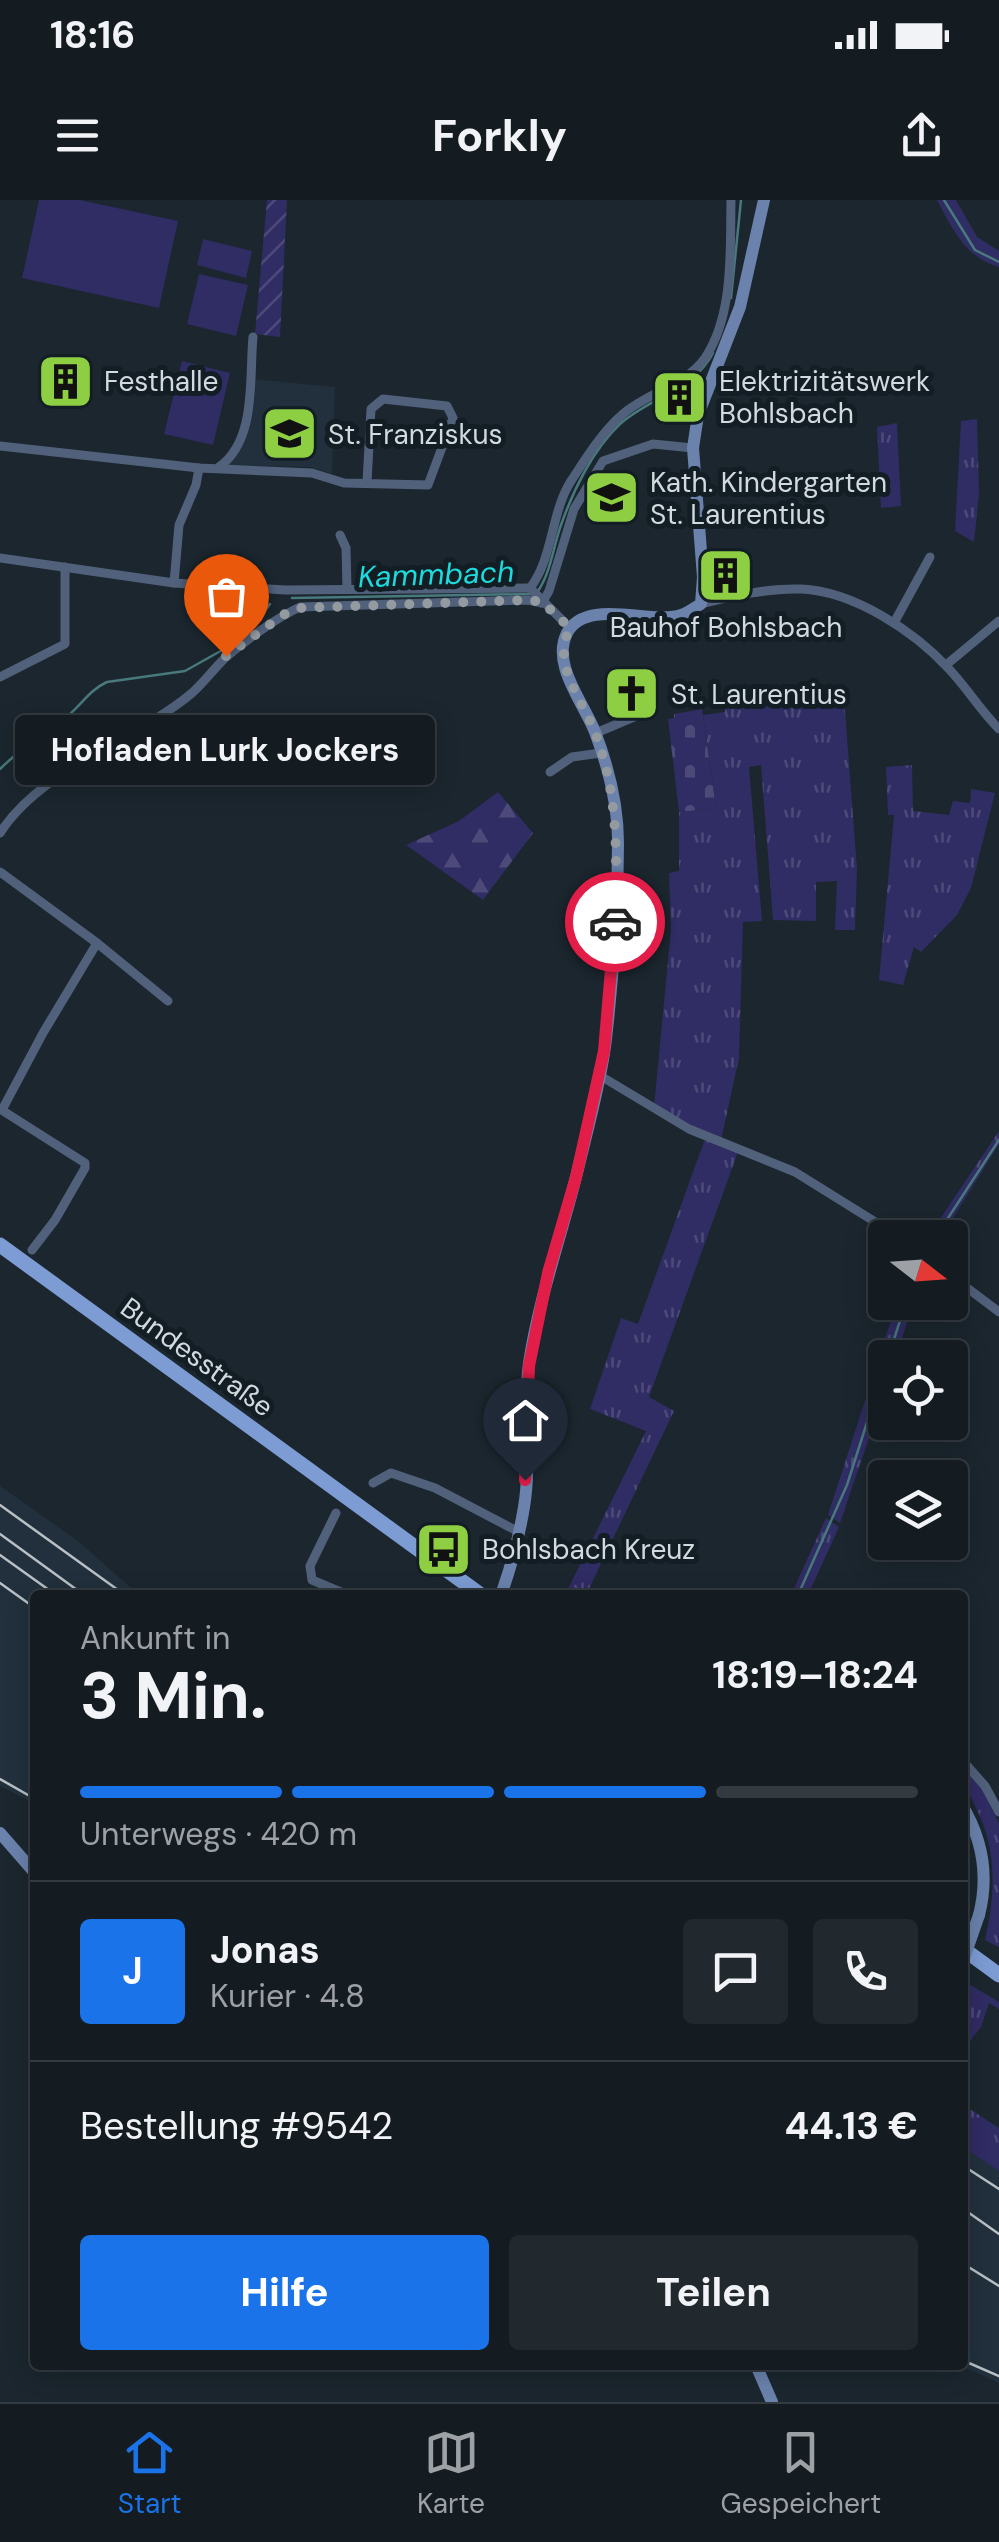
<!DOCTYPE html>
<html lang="de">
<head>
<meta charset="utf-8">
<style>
	body { margin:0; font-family:"DM Sans",sans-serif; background:#21292f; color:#f1f3f6; height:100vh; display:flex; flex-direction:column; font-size:38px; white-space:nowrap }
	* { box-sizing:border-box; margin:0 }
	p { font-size:32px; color:#9da1a5 }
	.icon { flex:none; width:55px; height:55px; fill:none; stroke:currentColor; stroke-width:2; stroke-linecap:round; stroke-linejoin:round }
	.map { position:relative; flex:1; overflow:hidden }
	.sheet { position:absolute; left:30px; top:1390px; width:938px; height:780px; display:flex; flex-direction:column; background:#141c22; border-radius:10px; box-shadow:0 5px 25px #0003,0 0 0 2px #333a40 }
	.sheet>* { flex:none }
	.needle { width:65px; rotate:107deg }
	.buttons { position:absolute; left:868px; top:1020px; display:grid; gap:20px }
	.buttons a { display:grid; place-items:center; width:100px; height:100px; border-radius:10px; background:#141c22; box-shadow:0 5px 25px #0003,0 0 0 2px #333a40; font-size:50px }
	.pin { position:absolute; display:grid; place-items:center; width:85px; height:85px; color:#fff; margin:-102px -42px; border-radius:50% 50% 50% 0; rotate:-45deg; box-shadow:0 0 10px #0007 }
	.pin .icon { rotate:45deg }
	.courier { position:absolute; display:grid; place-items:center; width:100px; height:100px; margin:-50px; border:8px solid #e11d48; border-radius:50%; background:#fff; color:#222; box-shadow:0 2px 12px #0007 }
	.bubble { position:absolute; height:70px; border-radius:10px; background:#141c22; box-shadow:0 5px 25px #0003,0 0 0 2px #333a40; font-size:32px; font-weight:700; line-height:70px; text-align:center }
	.head em { font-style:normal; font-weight:700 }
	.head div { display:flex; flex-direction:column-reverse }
	.head { display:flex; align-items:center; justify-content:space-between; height:170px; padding:0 50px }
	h1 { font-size:65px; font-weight:700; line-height:75px }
	.bar { display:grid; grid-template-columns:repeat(4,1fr); gap:15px 10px; align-content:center; height:120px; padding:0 50px }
	.bar i { height:12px; border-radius:8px; background:#333a40 }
	.bar .on { background:#1a73e8 }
	.bar p { grid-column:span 4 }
	.line { display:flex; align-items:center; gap:25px; padding:0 50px; border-top:2px solid #333a40 }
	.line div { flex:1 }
	.round { display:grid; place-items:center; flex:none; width:105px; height:105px; border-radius:10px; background:#21292f }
	.button { display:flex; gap:20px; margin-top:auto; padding:20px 50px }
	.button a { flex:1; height:115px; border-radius:10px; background:#1a73e8; color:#fff; font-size:40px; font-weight:700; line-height:115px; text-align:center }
	.button a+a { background:#21292f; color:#f1f3f6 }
	.status { display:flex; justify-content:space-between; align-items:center; height:70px; padding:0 50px; background:#141c22; direction:ltr }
	.status svg { height:28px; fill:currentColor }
	header { display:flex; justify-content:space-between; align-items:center; height:130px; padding:0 50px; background:#141c22; font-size:45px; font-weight:700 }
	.tab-bar { display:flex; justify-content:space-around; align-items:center; height:140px; border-top:2px solid #333a40; background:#141c22; font-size:28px; color:#9da1a5 }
	.tab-bar a { display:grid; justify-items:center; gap:5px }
	.tab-bar .on { color:#1a73e8 }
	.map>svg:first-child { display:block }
	.built { fill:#21303c }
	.grass { fill:url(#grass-tufts) }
	.forest { fill:url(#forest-firs) }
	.cemetery { fill:url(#cemetery-stones) }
	.garden { fill:url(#garden-furrows) }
	.pitch { fill:#302c64 }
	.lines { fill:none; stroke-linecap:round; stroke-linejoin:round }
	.stream { stroke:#48797c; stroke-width:2.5 }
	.street { stroke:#51617b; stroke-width:9 }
	.secondary { stroke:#6a82ac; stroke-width:12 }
	.primary { stroke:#7c9cd3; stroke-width:15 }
	.rail { stroke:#b8bfc5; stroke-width:2.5 }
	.secondary-bridge { stroke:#6a82ac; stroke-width:12 }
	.done { stroke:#939ba1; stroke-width:10; stroke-dasharray:0 18 }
	.route { stroke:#e11d48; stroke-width:12 }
	.labels { text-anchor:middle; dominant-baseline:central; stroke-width:10; stroke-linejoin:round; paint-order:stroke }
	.poi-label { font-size:28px; fill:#d3dadf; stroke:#121d24; text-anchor:start }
	.street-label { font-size:28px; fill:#d3dadf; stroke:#121d24 }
	.water-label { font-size:30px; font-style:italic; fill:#1ddadc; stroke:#121d24 }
</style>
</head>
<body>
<div class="status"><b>18:16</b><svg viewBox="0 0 49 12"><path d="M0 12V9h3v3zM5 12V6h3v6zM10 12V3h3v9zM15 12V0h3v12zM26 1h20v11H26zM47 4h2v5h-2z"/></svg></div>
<header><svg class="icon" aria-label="menu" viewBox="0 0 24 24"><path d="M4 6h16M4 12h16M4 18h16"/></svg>Forkly<svg class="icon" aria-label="share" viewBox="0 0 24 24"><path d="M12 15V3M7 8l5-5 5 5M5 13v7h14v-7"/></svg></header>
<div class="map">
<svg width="999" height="2202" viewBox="0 0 999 2202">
	<defs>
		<pattern id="grass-tufts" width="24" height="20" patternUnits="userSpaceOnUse" patternTransform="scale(2.5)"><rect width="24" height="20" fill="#302c64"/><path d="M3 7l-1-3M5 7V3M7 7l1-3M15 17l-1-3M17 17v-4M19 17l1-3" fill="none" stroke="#4d4a7a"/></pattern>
		<pattern id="forest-firs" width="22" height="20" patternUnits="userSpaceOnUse" patternTransform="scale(2.5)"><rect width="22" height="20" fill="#302c64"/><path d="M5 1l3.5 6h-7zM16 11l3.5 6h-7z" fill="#4d4a7a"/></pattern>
		<pattern id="cemetery-stones" width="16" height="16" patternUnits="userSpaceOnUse" patternTransform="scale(2.5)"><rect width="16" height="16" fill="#302c64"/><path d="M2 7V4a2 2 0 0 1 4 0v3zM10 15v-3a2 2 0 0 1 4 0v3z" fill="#4d4a7a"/></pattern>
		<pattern id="garden-furrows" width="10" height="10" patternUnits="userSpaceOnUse" patternTransform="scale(2.5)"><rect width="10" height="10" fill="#302c64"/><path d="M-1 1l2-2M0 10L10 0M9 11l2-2" fill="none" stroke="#4d4a7a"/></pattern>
	</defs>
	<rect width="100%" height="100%" fill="#1b262e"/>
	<g class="built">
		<path d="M 252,179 L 335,187 L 332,274 L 311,267 L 228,265 L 241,246 Z"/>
		<path d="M 0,1286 L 78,1341 L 139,1395 L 35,1395 L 35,1604 L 0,1586 Z"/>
		<path d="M 963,1947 L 999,1971 L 999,2183 L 960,2165 Z"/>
	</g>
	<g class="grass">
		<path d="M 937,0 L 956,0 L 977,37 L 999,51 L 999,67 C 965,57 953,30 937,0 Z"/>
		<path d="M 977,219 L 979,294 L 974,342 L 955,331 L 961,221 Z"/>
		<path d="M 897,223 L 901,306 L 881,308 L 877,227 Z"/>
		<path d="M 844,498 L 857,669 L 855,730 L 835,730 L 837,681 L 816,682 L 816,721 L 773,720 L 761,565 L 749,567 L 762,721 L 743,722 L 739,858 L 721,940 L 654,907 L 671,729 L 669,673 L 679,671 L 679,612 L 716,608 L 703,515 L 725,512 L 725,507 L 791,505 Z"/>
		<path d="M 912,565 L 913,611 L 949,615 L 953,601 L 970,603 L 971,589 L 995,593 L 971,688 L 957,715 L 921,752 L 914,747 L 903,785 L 879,780 L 894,615 L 888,615 L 886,567 Z"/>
		<path d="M 999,931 L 999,944 L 941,1037 L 928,1037 Z"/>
		<path d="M 705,939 L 738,952 L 649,1197 L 674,1211 L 586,1395 L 565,1395 L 646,1231 L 590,1209 L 621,1118 L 638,1124 Z"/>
		<path d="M 897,1102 L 913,1103 L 896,1157 L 885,1158 L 885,1191 L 840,1323 L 828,1315 Z"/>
		<path d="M 826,1318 L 839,1327 L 808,1395 L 791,1395 Z"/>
		<path d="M 962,1566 L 981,1588 L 999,1623 L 999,1747 L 985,1740 C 994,1700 997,1663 983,1624 C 975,1602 963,1589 962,1566 Z"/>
		<path d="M 967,1783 L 999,1802 L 999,1809 L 989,1803 L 981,1827 L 963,1850 L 963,1792 Z"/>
		<path d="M 962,1904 L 999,1928 L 999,1971 L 963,1947 Z"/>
	</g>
	<path class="forest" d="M 498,592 L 533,633 L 483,700 L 406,645 L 459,621 Z"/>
	<path class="cemetery" d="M 702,509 L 716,608 L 679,612 L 668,519 L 674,518 L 674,514 Z"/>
	<path class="garden" d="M 267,0 L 287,0 L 280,137 L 255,134 Z"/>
	<g class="pitch">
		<path d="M 39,0 L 80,0 L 178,21 L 159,108 L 22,78 Z"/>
		<path d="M 203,39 L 252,51 L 246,78 L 197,65 Z"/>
		<path d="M 199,74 L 248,85 L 236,136 L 187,124 Z"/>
		<path d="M 182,161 L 230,173 L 213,245 L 164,234 Z"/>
	</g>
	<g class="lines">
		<g class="stream">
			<path d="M 944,0 L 975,50 L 999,62"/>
			<path d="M 731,98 L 741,0"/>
			<path d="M 538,391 C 551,372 553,347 561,325 C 573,291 593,249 620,224 C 649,198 695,189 713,153"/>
			<path d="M 292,398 L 531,394"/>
			<path d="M 248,434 L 270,404"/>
			<path d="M 0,569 C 21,548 41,536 64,519 C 80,507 89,490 107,482 L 185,471 L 242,439"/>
			<path d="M 935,1038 L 999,940"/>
			<path d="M 888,1158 L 906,1102"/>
			<path d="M 798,1395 L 847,1285 L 885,1166"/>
		</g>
		<g class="street">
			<path d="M 0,246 L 199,268 L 312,273 L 344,283 L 428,285 L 453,218 L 447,206 L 383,199 L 371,209 L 367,282"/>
			<path d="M 219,267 C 257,240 249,178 253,137"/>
			<path d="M 340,335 L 346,348 L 347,389"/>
			<path d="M 0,358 L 174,383 L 285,390 L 530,388"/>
			<path d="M 174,383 L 179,325 L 196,285 L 199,268"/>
			<path d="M 530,388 C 553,359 551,312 571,281 C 586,258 602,232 623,214 C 647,193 686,185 705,158 C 734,115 730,50 731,0"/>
			<path d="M 530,388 L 570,428"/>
			<path d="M 542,403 L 549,391 L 574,309 L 603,261 L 653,244 L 693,248"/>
			<path d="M 701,404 C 733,396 768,388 801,389 C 854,391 915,432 949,469 C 967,488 980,510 999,529"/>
			<path d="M 895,421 L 930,357"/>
			<path d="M 946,465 L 999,421"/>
			<path d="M 0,477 L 65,444 L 65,367"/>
			<path d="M 596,533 L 648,511"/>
			<path d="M 550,572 L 572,557 L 601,553"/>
			<path d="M 0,633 C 42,568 135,541 192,493 C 203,483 213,470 224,459 C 243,442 276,418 300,407 L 528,400 L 542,403"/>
			<path d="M 0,672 L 97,743 L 168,801"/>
			<path d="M 599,875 L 689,929 L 795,972 L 901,1038"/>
			<path d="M 0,909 L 85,963 L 85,968 L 55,1020 L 32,1050"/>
			<path d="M 2,910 L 43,833 L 97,743"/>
			<path d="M 950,1075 L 999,1112"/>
			<path d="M 373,1283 L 391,1273 L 435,1288 L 517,1331"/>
			<path d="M 336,1313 L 310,1366 L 312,1380 L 348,1395"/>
			<path d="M 962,1560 L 985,1586 L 999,1612"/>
		</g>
		<g class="secondary">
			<path d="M 501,1395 C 511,1367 519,1337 524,1307 C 532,1260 522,1211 529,1163 C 539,1098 561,1037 577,973 C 587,931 599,889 605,847 C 613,780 618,710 618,643 C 618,606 608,566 595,532 C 584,503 551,465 567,433 C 586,397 651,425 681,415 C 688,413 695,407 701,404 L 703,377 L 693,248 L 698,215 L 740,107 L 764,0"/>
			<path d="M 962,1605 C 983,1640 989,1676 979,1715"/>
			<path d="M 0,1633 L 35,1673"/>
			<path d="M 756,2165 L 772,2202"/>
		</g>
		<g class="primary">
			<path d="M 0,1045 L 481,1395"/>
			<path d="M 962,1748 L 999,1775"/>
		</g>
		<g class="rail">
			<path d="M 0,1305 L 125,1395"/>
			<path d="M 0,1334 L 84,1395"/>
			<path d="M 0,1355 L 56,1395"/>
			<path d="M 0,1383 L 35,1408"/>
			<path d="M 0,1579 L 35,1599"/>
			<path d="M 962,1965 L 999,1989"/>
			<path d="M 962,2008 L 999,2034"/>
			<path d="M 962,2063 L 999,2086"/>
			<path d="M 962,2160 L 999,2176"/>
		</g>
		<path class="secondary-bridge" d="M 962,1764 L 979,1715"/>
	</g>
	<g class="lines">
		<path class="done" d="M 226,456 L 283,415 L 300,408 L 528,400 L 542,402 L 570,428 C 551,463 581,498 594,530 C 619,593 617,656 615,722"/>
		<path class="route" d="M 525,1280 L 529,1166 L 548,1073 L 576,977 L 604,851 L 615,722"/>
	</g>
	<defs>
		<symbol id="building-square" viewBox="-11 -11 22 22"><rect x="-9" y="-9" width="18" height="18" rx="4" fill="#8ece43" stroke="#121d24"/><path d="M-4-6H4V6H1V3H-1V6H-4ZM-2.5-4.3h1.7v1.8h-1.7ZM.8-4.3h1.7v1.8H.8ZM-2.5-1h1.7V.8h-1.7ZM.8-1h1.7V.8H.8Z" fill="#111"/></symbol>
		<symbol id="school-square" viewBox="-11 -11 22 22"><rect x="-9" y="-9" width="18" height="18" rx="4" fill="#8ece43" stroke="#121d24"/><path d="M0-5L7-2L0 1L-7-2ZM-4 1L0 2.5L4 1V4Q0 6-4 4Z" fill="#111"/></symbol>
		<symbol id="church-square" viewBox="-11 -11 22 22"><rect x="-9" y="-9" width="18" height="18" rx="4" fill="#8ece43" stroke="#121d24"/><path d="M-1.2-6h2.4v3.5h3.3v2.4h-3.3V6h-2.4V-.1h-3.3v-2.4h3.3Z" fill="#111"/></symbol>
		<symbol id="bus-square" viewBox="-11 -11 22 22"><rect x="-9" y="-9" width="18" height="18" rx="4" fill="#8ece43" stroke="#121d24"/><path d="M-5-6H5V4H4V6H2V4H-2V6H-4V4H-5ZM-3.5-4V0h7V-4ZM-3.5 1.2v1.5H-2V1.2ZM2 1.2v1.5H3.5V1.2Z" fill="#111"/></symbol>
	</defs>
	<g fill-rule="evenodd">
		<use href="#building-square" x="34" y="150" width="63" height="63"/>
		<use href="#building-square" x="648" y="166" width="63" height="63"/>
		<use href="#school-square" x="258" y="202" width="63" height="63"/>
		<use href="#school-square" x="580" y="266" width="63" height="63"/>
		<use href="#building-square" x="694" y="344" width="63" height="63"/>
		<use href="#church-square" x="600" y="462" width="63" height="63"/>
		<use href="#bus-square" x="412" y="1318" width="63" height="63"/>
	</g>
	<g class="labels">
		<g class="poi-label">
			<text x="104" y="181">Festhalle</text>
			<text x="719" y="181">Elektrizitätswerk<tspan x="719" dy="32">Bohlsbach</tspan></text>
			<text x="328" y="234">St. Franziskus</text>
			<text x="650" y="282">Kath. Kindergarten<tspan x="650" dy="32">St. Laurentius</tspan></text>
			<text x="726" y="427" text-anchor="middle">Bauhof Bohlsbach</text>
			<text x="671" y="494">St. Laurentius</text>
			<text x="482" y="1349">Bohlsbach Kreuz</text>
		</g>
		<g class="street-label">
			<text transform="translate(197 1157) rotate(36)">Bundesstraße</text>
		</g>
		<g class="water-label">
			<text transform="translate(436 374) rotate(-2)">Kammbach</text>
		</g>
	</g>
</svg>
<div class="buttons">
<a><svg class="needle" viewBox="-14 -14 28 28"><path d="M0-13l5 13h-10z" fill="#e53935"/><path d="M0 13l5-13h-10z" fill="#9da1a5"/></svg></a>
<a><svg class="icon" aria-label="locate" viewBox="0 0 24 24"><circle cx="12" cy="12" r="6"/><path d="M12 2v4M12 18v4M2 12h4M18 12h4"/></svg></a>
<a><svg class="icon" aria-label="layers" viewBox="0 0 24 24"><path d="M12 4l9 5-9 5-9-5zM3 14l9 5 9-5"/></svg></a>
</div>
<div class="pin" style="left:226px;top:456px;background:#ea580c"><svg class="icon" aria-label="bag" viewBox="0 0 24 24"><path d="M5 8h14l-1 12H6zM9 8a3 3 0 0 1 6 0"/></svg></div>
<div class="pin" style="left:525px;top:1280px;background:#1f2937"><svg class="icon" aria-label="home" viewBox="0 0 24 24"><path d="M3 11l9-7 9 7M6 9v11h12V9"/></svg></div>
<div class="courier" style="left:615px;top:722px"><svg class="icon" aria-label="car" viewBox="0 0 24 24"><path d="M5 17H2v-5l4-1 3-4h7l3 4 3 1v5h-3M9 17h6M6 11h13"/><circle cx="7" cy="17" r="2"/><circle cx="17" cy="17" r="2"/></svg></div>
<div class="bubble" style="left:15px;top:515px;width:420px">Hofladen Lurk Jockers</div>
<section class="sheet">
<div class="head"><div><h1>3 Min.</h1><p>Ankunft in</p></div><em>18:19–18:24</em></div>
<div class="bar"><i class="on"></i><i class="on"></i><i class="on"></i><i></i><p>Unterwegs · 420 m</p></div>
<div class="line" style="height:180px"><b class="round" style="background:#1a73e8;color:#fff">J</b><div><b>Jonas</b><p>Kurier · 4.8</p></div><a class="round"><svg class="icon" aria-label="chat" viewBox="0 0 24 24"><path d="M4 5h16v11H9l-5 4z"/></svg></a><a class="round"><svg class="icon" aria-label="phone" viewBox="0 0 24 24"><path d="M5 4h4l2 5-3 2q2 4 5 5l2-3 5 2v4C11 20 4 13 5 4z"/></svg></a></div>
<div class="line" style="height:130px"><div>Bestellung #9542</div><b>44.13 €</b></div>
<div class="button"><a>Hilfe</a><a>Teilen</a></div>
</section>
</div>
<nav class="tab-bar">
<a class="on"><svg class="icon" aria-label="home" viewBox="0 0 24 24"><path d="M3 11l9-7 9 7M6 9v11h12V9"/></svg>Start</a>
<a><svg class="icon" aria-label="map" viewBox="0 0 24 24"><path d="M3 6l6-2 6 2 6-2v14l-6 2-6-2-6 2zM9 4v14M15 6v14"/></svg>Karte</a>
<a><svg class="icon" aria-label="saved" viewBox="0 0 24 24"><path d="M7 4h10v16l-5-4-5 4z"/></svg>Gespeichert</a>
</nav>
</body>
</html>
